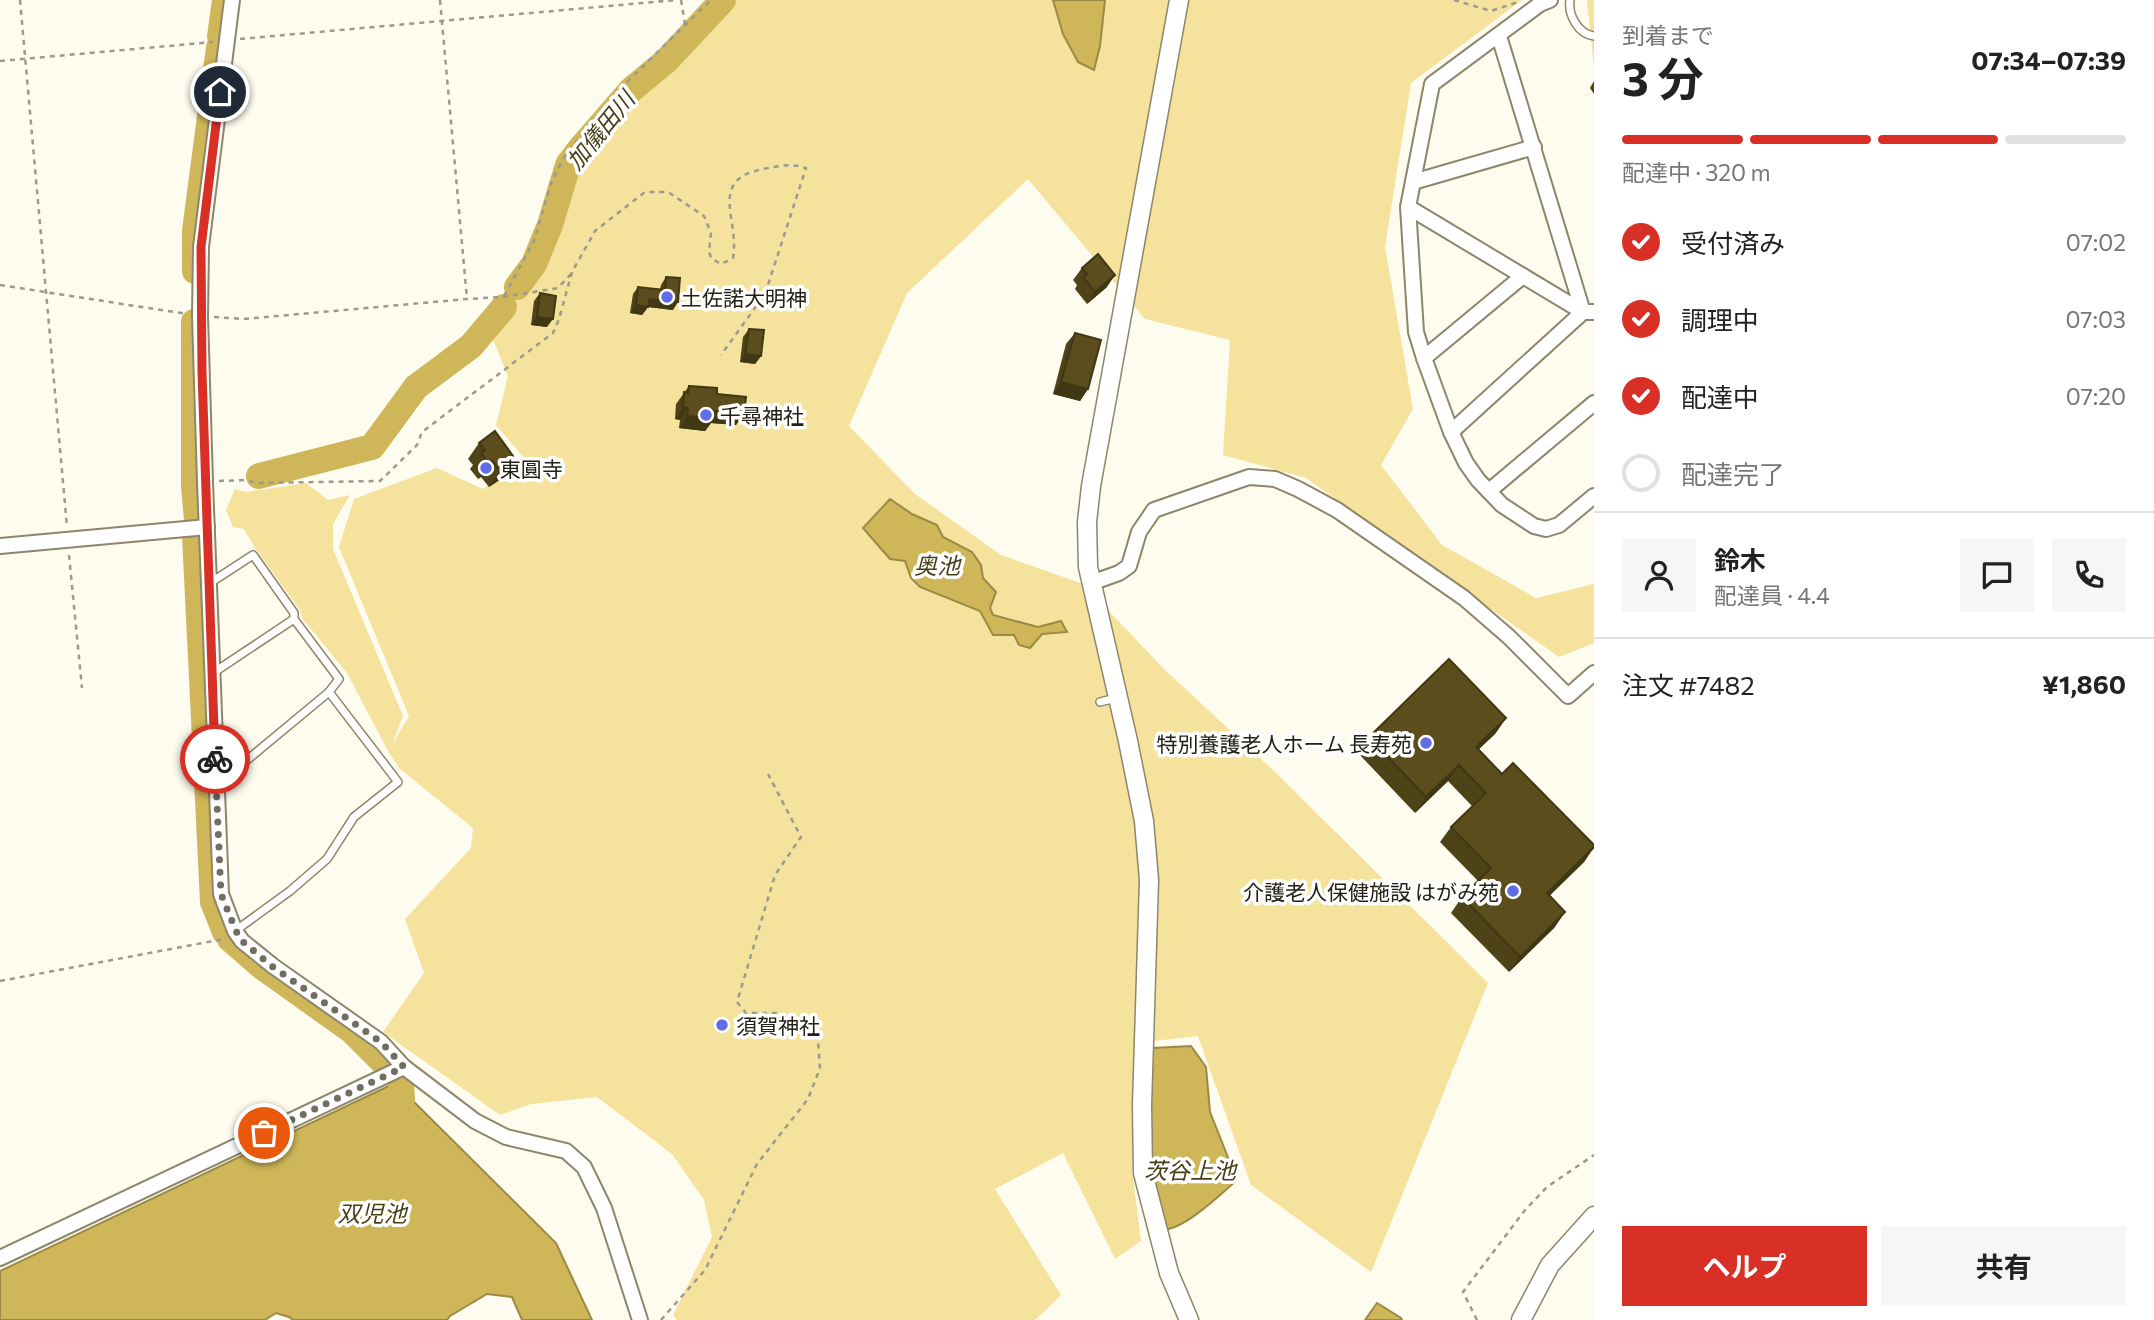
<!DOCTYPE html>
<html lang="ja">
<head>
<meta charset="utf-8">
<style>
	body { margin:0; font-family:Commissioner,"Noto Sans JP",sans-serif; background:#f6f6f6; color:#222; height:100vh; display:flex; flex-direction:column; font-size:26px; white-space:nowrap }
	* { box-sizing:border-box; margin:0 }
	p { font-size:23px; color:#767676 }
	.icon { flex:none; width:38px; height:38px; fill:none; stroke:currentColor; stroke-width:2; stroke-linecap:round; stroke-linejoin:round }
	.map { position:relative; flex:1; overflow:hidden }
	.drawer { display:flex; flex-direction:column; background:#fff; width:560px }
	.drawer>* { flex:none }
	.pin { position:absolute; display:grid; place-items:center; width:60px; height:60px; color:#fff; margin:-30px; border:4px solid #fff; border-radius:50%; box-shadow:0 2px 7px #0007 }
	.courier { position:absolute; display:grid; place-items:center; width:70px; height:70px; margin:-35px; border:5px solid #d93025; border-radius:50%; background:#fff; color:#222; box-shadow:0 2px 9px #0007 }
	.head em { font-style:normal; font-weight:700 }
	.head div { display:flex; flex-direction:column-reverse }
	.head { display:flex; align-items:center; justify-content:space-between; height:119px; padding:0 28px }
	h1 { font-size:46px; font-weight:700; line-height:52px }
	.bar { display:grid; grid-template-columns:repeat(4,1fr); gap:10px 7px; align-content:center; height:84px; padding:0 28px }
	.bar i { height:9px; border-radius:5px; background:#e0e0e0 }
	.bar .selected { background:#d93025 }
	.bar p { grid-column:span 4 }
	.line { display:flex; align-items:center; gap:18px; padding:0 28px; border-top:2px solid #e0e0e0 }
	.line div { flex:1 }
	.round { display:grid; place-items:center; flex:none; width:74px; height:74px; border-radius:0px; background:#f6f6f6 }
	ol { padding:0 28px; list-style:none }
	li { display:flex; align-items:center; gap:21px; height:77px }
	li p { margin-inline-start:auto }
	li .icon { padding:7px; border-radius:50%; background:#d93025; color:#fff; stroke-width:4 }
	li:last-child { color:#767676 }
	li i { width:38px; height:38px; border:4px solid #e0e0e0; border-radius:50% }
	.button { display:flex; gap:14px; margin-top:auto; padding:14px 28px }
	.button a { flex:1; height:80px; border-radius:0px; background:#d93025; color:#fff; font-size:28px; font-weight:700; line-height:80px; text-align:center }
	.button a+a { background:#f6f6f6; color:#222 }
	main { display:flex; flex:1; min-height:0 }
	.map>svg:first-child { display:block }
	.green { fill:#f5e29d }
	.water { fill:#cfb759; stroke:#9b8a45; stroke-width:2 }
	.lines { fill:none; stroke-linecap:round; stroke-linejoin:round }
	.river { stroke:#cfb759; stroke-width:26 }
	.service-casing { stroke:#8d866a; stroke-width:10 }
	.minor-casing { stroke:#8d866a; stroke-width:18 }
	.tertiary-casing { stroke:#8d866a; stroke-width:21 }
	.path { stroke:#9c998e; stroke-width:2.5; stroke-dasharray:5 5; stroke-linecap:butt }
	.service { stroke:#fff; stroke-width:7 }
	.minor { stroke:#fff; stroke-width:14 }
	.tertiary { stroke:#fff; stroke-width:18 }
	.wall { fill:#4e4318 }
	.shaded-wall { fill:#403714 }
	.building { fill:#5b4e1c; stroke:#403714; stroke-width:2 }
	.done { stroke:#706d61; stroke-width:7; stroke-dasharray:0 12.6 }
	.route { stroke:#d93025; stroke-width:9 }
	.poi-dot { fill:#616de5; stroke:#fff; stroke-width:2.5 }
	.labels { text-anchor:middle; dominant-baseline:central; stroke-width:7; stroke-linejoin:round; paint-order:stroke }
	.poi-label { font-size:21px; fill:#232015; stroke:#fff; text-anchor:start }
	.water-label { font-size:23px; font-style:italic; fill:#483e16; stroke:#fff }
</style>
</head>
<body>
<main>
<div class="map">
<svg width="1594" height="1320" viewBox="0 0 1594 1320">
	<rect width="100%" height="100%" fill="#fefbef"/>
	<g class="green">
		<path d="M 737,0 L 1522,0 L 1411,83 L 1385,247 L 1413,409 L 1381,465 L 1442,545 L 1536,598 L 1594,584 L 1594,643 L 1559,657 L 1306,478 L 1223,455 L 1230,340 L 1145,319 L 1028,179 L 907,293 L 849,426 L 915,494 L 1001,555 L 1083,584 L 1164,669 L 1276,773 L 1488,983 L 1371,1272 L 1251,1185 L 1198,1036 L 1136,1043 L 1132,1169 L 1141,1241 L 1115,1259 L 1063,1153 L 995,1189 L 1061,1295 L 1035,1320 L 677,1320 L 673,1315 L 712,1237 L 704,1200 L 672,1154 L 597,1097 L 531,1104 L 500,1115 L 383,1032 L 424,973 L 405,919 L 471,848 L 473,828 L 400,769 L 388,751 L 347,673 L 302,618 L 300,610 L 255,548 L 244,529 L 233,527 L 226,510 L 235,489 L 245,492 L 306,483 L 328,500 L 350,495 L 333,524 L 333,549 L 403,716 L 392,745 L 409,716 L 339,547 L 354,499 L 437,468 L 483,489 L 524,458 L 496,425 L 508,376 L 491,335 L 551,238 L 573,178 L 615,119 Z"/>
		<path d="M 1587,0 L 1594,0 L 1594,67 Z"/>
	</g>
	<g class="water">
		<path d="M 1053,0 L 1105,0 L 1100,46 L 1094,70 L 1078,62 L 1063,34 Z"/>
		<path d="M 890,499 L 912,514 L 937,525 L 943,537 L 972,552 L 981,565 L 983,578 L 996,592 L 990,608 L 993,615 L 1038,627 L 1061,621 L 1067,632 L 1042,634 L 1030,648 L 1019,645 L 1014,635 L 993,635 L 980,611 L 920,587 L 911,578 L 905,561 L 890,559 L 863,528 Z"/>
		<path d="M 1191,1046 L 1206,1067 L 1210,1112 L 1237,1180 C 1221,1194 1184,1230 1162,1230 L 1153,1185 L 1148,1129 L 1153,1048 Z"/>
		<path d="M 395,1083 L 556,1243 L 592,1320 L 522,1320 L 512,1297 L 487,1294 L 450,1316 L 447,1320 L 293,1320 L 289,1317 L 276,1313 L 265,1320 L 0,1320 L 0,1271 Z"/>
		<path d="M 1377,1303 L 1401,1318 L 1402,1320 L 1365,1320 Z"/>
	</g>
	<g class="lines">
		<g class="river">
			<path d="M 220,37 L 225,0"/>
			<path d="M 195,271 L 195,231 L 219,48"/>
			<path d="M 517,287 L 534,264 L 550,225 L 568,165 L 579,150 L 631,90 L 666,61 L 723,0"/>
			<path d="M 194,322 L 194,486 L 197,520"/>
			<path d="M 259,476 L 372,447 L 416,387 L 471,346 L 504,307"/>
			<path d="M 195,535 L 213,902 L 225,932"/>
			<path d="M 230,939 L 261,966 L 352,1031 L 383,1062"/>
			<path d="M 401,1084 L 402,1099"/>
		</g>
		<defs>
			<g id="service">
				<path d="M 1570,0 C 1568,15 1578,34 1594,36"/>
				<path d="M 210,583 L 253,555 L 294,613 L 294,619"/>
				<path d="M 213,673 L 294,619 L 339,679 L 329,692 L 398,782 L 354,817 L 327,859 L 290,891 L 235,931"/>
				<path d="M 1100,702 L 1116,698"/>
				<path d="M 217,785 L 329,692"/>
			</g>
			<g id="minor">
				<path d="M 232,0 L 201,247 L 200,316 L 205,482 L 221,894 L 235,931 L 242,941 L 273,966 L 381,1042 L 404,1067 L 475,1121 L 506,1137 L 566,1151 L 584,1167 L 604,1208 L 640,1320"/>
				<path d="M 1550,0 L 1540,4 L 1432,84 L 1408,207 L 1416,332 L 1424,358 L 1451,432 L 1466,463 L 1478,480 L 1502,505 L 1534,526 L 1546,529 L 1559,525 L 1594,496"/>
				<path d="M 1413,182 L 1534,147"/>
				<path d="M 1408,207 L 1583,312 L 1594,312"/>
				<path d="M 1424,358 L 1523,276"/>
				<path d="M 1451,432 L 1583,312 L 1499,36"/>
				<path d="M 1489,491 L 1594,403"/>
				<path d="M 0,546 L 207,527"/>
				<path d="M 1091,583 L 1119,573 L 1129,566 L 1139,532 L 1154,510 L 1249,477 L 1275,479 L 1298,489 L 1337,510 L 1464,598 L 1509,637 L 1568,696 L 1594,673"/>
				<path d="M 0,1258 L 404,1067"/>
			</g>
			<g id="tertiary">
				<path d="M 1179,0 L 1091,486 L 1087,522 L 1088,567 L 1128,741 L 1144,821 L 1149,880 L 1142,1105 L 1143,1173 L 1169,1273 L 1189,1320"/>
				<path d="M 1521,1320 L 1550,1265 L 1594,1216"/>
			</g>
		</defs>
		<use href="#service" class="service-casing"/>
		<use href="#minor" class="minor-casing"/>
		<use href="#tertiary" class="tertiary-casing"/>
		<g class="path">
			<path d="M 20,0 L 67,527"/>
			<path d="M 440,0 L 467,299"/>
			<path d="M 681,0 L 685,24"/>
			<path d="M 1454,0 L 1491,11 L 1518,2"/>
			<path d="M 240,39 L 676,0"/>
			<path d="M 0,61 L 213,42"/>
			<path d="M 0,285 L 187,314"/>
			<path d="M 504,296 L 534,241 L 551,183 L 563,159 L 594,119 L 630,79 L 711,0"/>
			<path d="M 214,317 L 244,319 L 467,299 L 503,297 L 558,288 L 571,274"/>
			<path d="M 219,481 L 246,480 L 257,483 L 380,481 L 417,445 L 422,432 L 553,333 L 559,319 L 572,272 L 595,231 L 645,192 L 668,192 L 704,216 L 711,233 L 709,251 L 711,258 L 721,264 L 733,258 C 740,219 707,180 763,169 C 779,166 791,163 806,168 L 765,294 L 721,355"/>
			<path d="M 69,555 L 82,688"/>
			<path d="M 0,981 L 224,939"/>
			<path d="M 661,1320 L 705,1270 L 757,1164 L 808,1099 L 820,1068 L 818,1041 L 803,1021 L 778,1013 L 746,1013 L 737,1002 L 775,875 L 801,837 L 768,774"/>
			<path d="M 1477,1320 L 1463,1292 L 1525,1210 L 1547,1187 L 1594,1155"/>
		</g>
		<use href="#service" class="service"/>
		<use href="#minor" class="minor"/>
		<use href="#tertiary" class="tertiary"/>
	</g>
	<g class="wall">
		<path d="M 1594,81 L 1594,94 L 1590,88 Z"/>
		<path d="M 1082,268 L 1107,287 L 1087,304 L 1075,289 L 1077,285 L 1073,280 Z"/>
		<path d="M 666,277 L 673,310 L 648,307 L 642,315 L 630,313 L 633,294 L 638,287 L 660,289 L 661,285 Z"/>
		<path d="M 540,293 L 547,327 L 531,325 L 534,301 Z"/>
		<path d="M 749,329 L 761,356 L 755,364 L 740,362 L 743,337 Z"/>
		<path d="M 1075,333 L 1088,389 L 1080,401 L 1053,394 L 1066,344 Z"/>
		<path d="M 689,386 L 717,394 L 744,413 L 736,425 L 711,423 L 705,431 L 679,428 L 680,420 L 675,419 L 676,404 Z"/>
		<path d="M 479,443 L 510,460 L 512,463 L 501,479 L 489,487 L 481,477 L 478,479 L 470,469 L 473,465 L 468,459 Z"/>
		<path d="M 1506,718 L 1495,734 L 1479,749 L 1502,774 L 1594,847 L 1584,862 L 1549,896 L 1565,912 L 1554,928 L 1509,972 L 1451,913 L 1462,897 L 1478,881 L 1440,842 L 1451,827 L 1472,806 L 1448,781 L 1415,813 L 1358,753 L 1369,737 Z"/>
	</g>
	<g class="shaded-wall">
		<path d="M 1115,275 L 1107,287 L 1087,304 L 1095,292 Z"/>
		<path d="M 649,299 L 678,302 L 673,310 L 648,307 L 642,315 L 630,313 L 636,305 Z"/>
		<path d="M 537,317 L 553,319 L 547,327 L 531,325 Z"/>
		<path d="M 745,354 L 761,356 L 755,364 L 740,362 Z"/>
		<path d="M 1061,382 L 1088,389 L 1080,401 L 1053,394 Z"/>
		<path d="M 683,407 L 688,408 L 680,420 L 675,419 Z"/>
		<path d="M 715,411 L 744,413 L 736,425 L 711,423 L 705,431 L 679,428 L 687,416 Z"/>
		<path d="M 513,456 L 504,469 L 512,463 L 501,479 L 489,487 L 509,459 Z"/>
		<path d="M 492,461 L 481,477 L 478,479 L 489,463 Z"/>
		<path d="M 1506,718 L 1495,734 L 1465,762 L 1476,747 Z"/>
		<path d="M 1459,765 L 1448,781 L 1415,813 L 1426,797 Z"/>
		<path d="M 1594,847 L 1584,862 L 1536,909 L 1547,893 Z"/>
		<path d="M 1565,912 L 1554,928 L 1509,972 L 1520,957 Z"/>
	</g>
	<g class="building">
		<path d="M 1098,254 L 1115,275 L 1095,292 L 1083,277 L 1087,274 L 1082,268 Z"/>
		<path d="M 666,277 L 680,278 L 678,302 L 649,299 L 648,307 L 636,305 L 638,287 L 665,290 Z"/>
		<path d="M 540,293 L 556,296 L 553,319 L 537,317 Z"/>
		<path d="M 749,329 L 764,330 L 761,356 L 745,354 Z"/>
		<path d="M 1075,333 L 1101,340 L 1088,389 L 1061,382 Z"/>
		<path d="M 689,386 L 717,388 L 717,394 L 746,397 L 744,413 L 715,411 L 714,419 L 687,416 L 688,408 L 683,407 L 684,392 L 688,393 Z"/>
		<path d="M 495,431 L 513,456 L 509,459 L 512,463 L 500,471 L 492,461 L 489,463 L 481,453 L 485,450 L 479,443 Z"/>
		<path d="M 1449,659 L 1506,718 L 1476,747 L 1502,774 L 1513,763 L 1594,845 L 1594,847 L 1547,893 L 1565,912 L 1520,957 L 1462,897 L 1491,868 L 1451,827 L 1486,793 L 1459,765 L 1426,797 L 1369,737 Z"/>
	</g>
	<g class="lines">
		<path class="done" d="M 215,759 L 221,894 L 236,931 L 242,941 L 273,967 L 381,1042 L 404,1067 L 264,1133"/>
		<path class="route" d="M 215,759 L 202,372 L 201,247 L 220,92"/>
	</g>
	<g class="poi-dot">
		<circle cx="667" cy="297" r="7"/>
		<circle cx="706" cy="415" r="7"/>
		<circle cx="486" cy="468" r="7"/>
		<circle cx="1426" cy="743" r="7"/>
		<circle cx="1513" cy="891" r="7"/>
		<circle cx="722" cy="1025" r="7"/>
	</g>
	<g class="labels">
		<g class="poi-label">
			<text x="681" y="297">土佐諾大明神</text>
			<text x="720" y="415">千尋神社</text>
			<text x="500" y="468">東圓寺</text>
			<text x="1412" y="743" text-anchor="end">特別養護老人ホーム 長寿苑</text>
			<text x="1499" y="891" text-anchor="end">介護老人保健施設 はがみ苑</text>
			<text x="736" y="1025">須賀神社</text>
		</g>
		<g class="water-label">
			<text transform="translate(600 130) rotate(-51)">加儀田川</text>
			<text x="937" y="565">奥池</text>
			<text x="1190" y="1170">茨谷上池</text>
			<text x="372" y="1213">双児池</text>
		</g>
	</g>
</svg>
<div class="pin" style="left:264px;top:1133px;background:#ea580c"><svg class="icon" aria-label="bag" viewBox="0 0 24 24"><path d="M5 8h14l-1 12H6zM9 8a3 3 0 0 1 6 0"/></svg></div>
<div class="pin" style="left:220px;top:92px;background:#1f2937"><svg class="icon" aria-label="home" viewBox="0 0 24 24"><path d="M3 11l9-7 9 7M6 9v11h12V9"/></svg></div>
<div class="courier" style="left:215px;top:759px"><svg class="icon" aria-label="bike" viewBox="0 0 24 24"><circle cx="6" cy="16" r="4"/><circle cx="18" cy="16" r="4"/><path d="M6 16l4-8h5l3 8M10 8l3 8H6M13 5h3"/></svg></div>
</div>
<section class="drawer">
<div class="head"><div><h1>3 分</h1><p>到着まで</p></div><em>07:34–07:39</em></div>
<div class="bar"><i class="selected"></i><i class="selected"></i><i class="selected"></i><i></i><p>配達中 · 320 m</p></div>
<ol>
<li><svg class="icon" aria-label="check" viewBox="0 0 24 24"><path d="M5 12l5 5 9-10"/></svg>受付済み<p>07:02</p></li>
<li><svg class="icon" aria-label="check" viewBox="0 0 24 24"><path d="M5 12l5 5 9-10"/></svg>調理中<p>07:03</p></li>
<li><svg class="icon" aria-label="check" viewBox="0 0 24 24"><path d="M5 12l5 5 9-10"/></svg>配達中<p>07:20</p></li>
<li><i></i>配達完了</li>
</ol>
<div class="line" style="height:126px"><a class="round"><svg class="icon" aria-label="person" viewBox="0 0 24 24"><circle cx="12" cy="8" r="4"/><path d="M4 21q1-7 8-7t8 7"/></svg></a><div><b>鈴木</b><p>配達員 · 4.4</p></div><a class="round"><svg class="icon" aria-label="chat" viewBox="0 0 24 24"><path d="M4 5h16v11H9l-5 4z"/></svg></a><a class="round"><svg class="icon" aria-label="phone" viewBox="0 0 24 24"><path d="M5 4h4l2 5-3 2q2 4 5 5l2-3 5 2v4C11 20 4 13 5 4z"/></svg></a></div>
<div class="line" style="height:91px"><div>注文 #7482</div><b>¥1,860</b></div>
<div class="button"><a>ヘルプ</a><a>共有</a></div>
</section>
</main>
</body>
</html>
